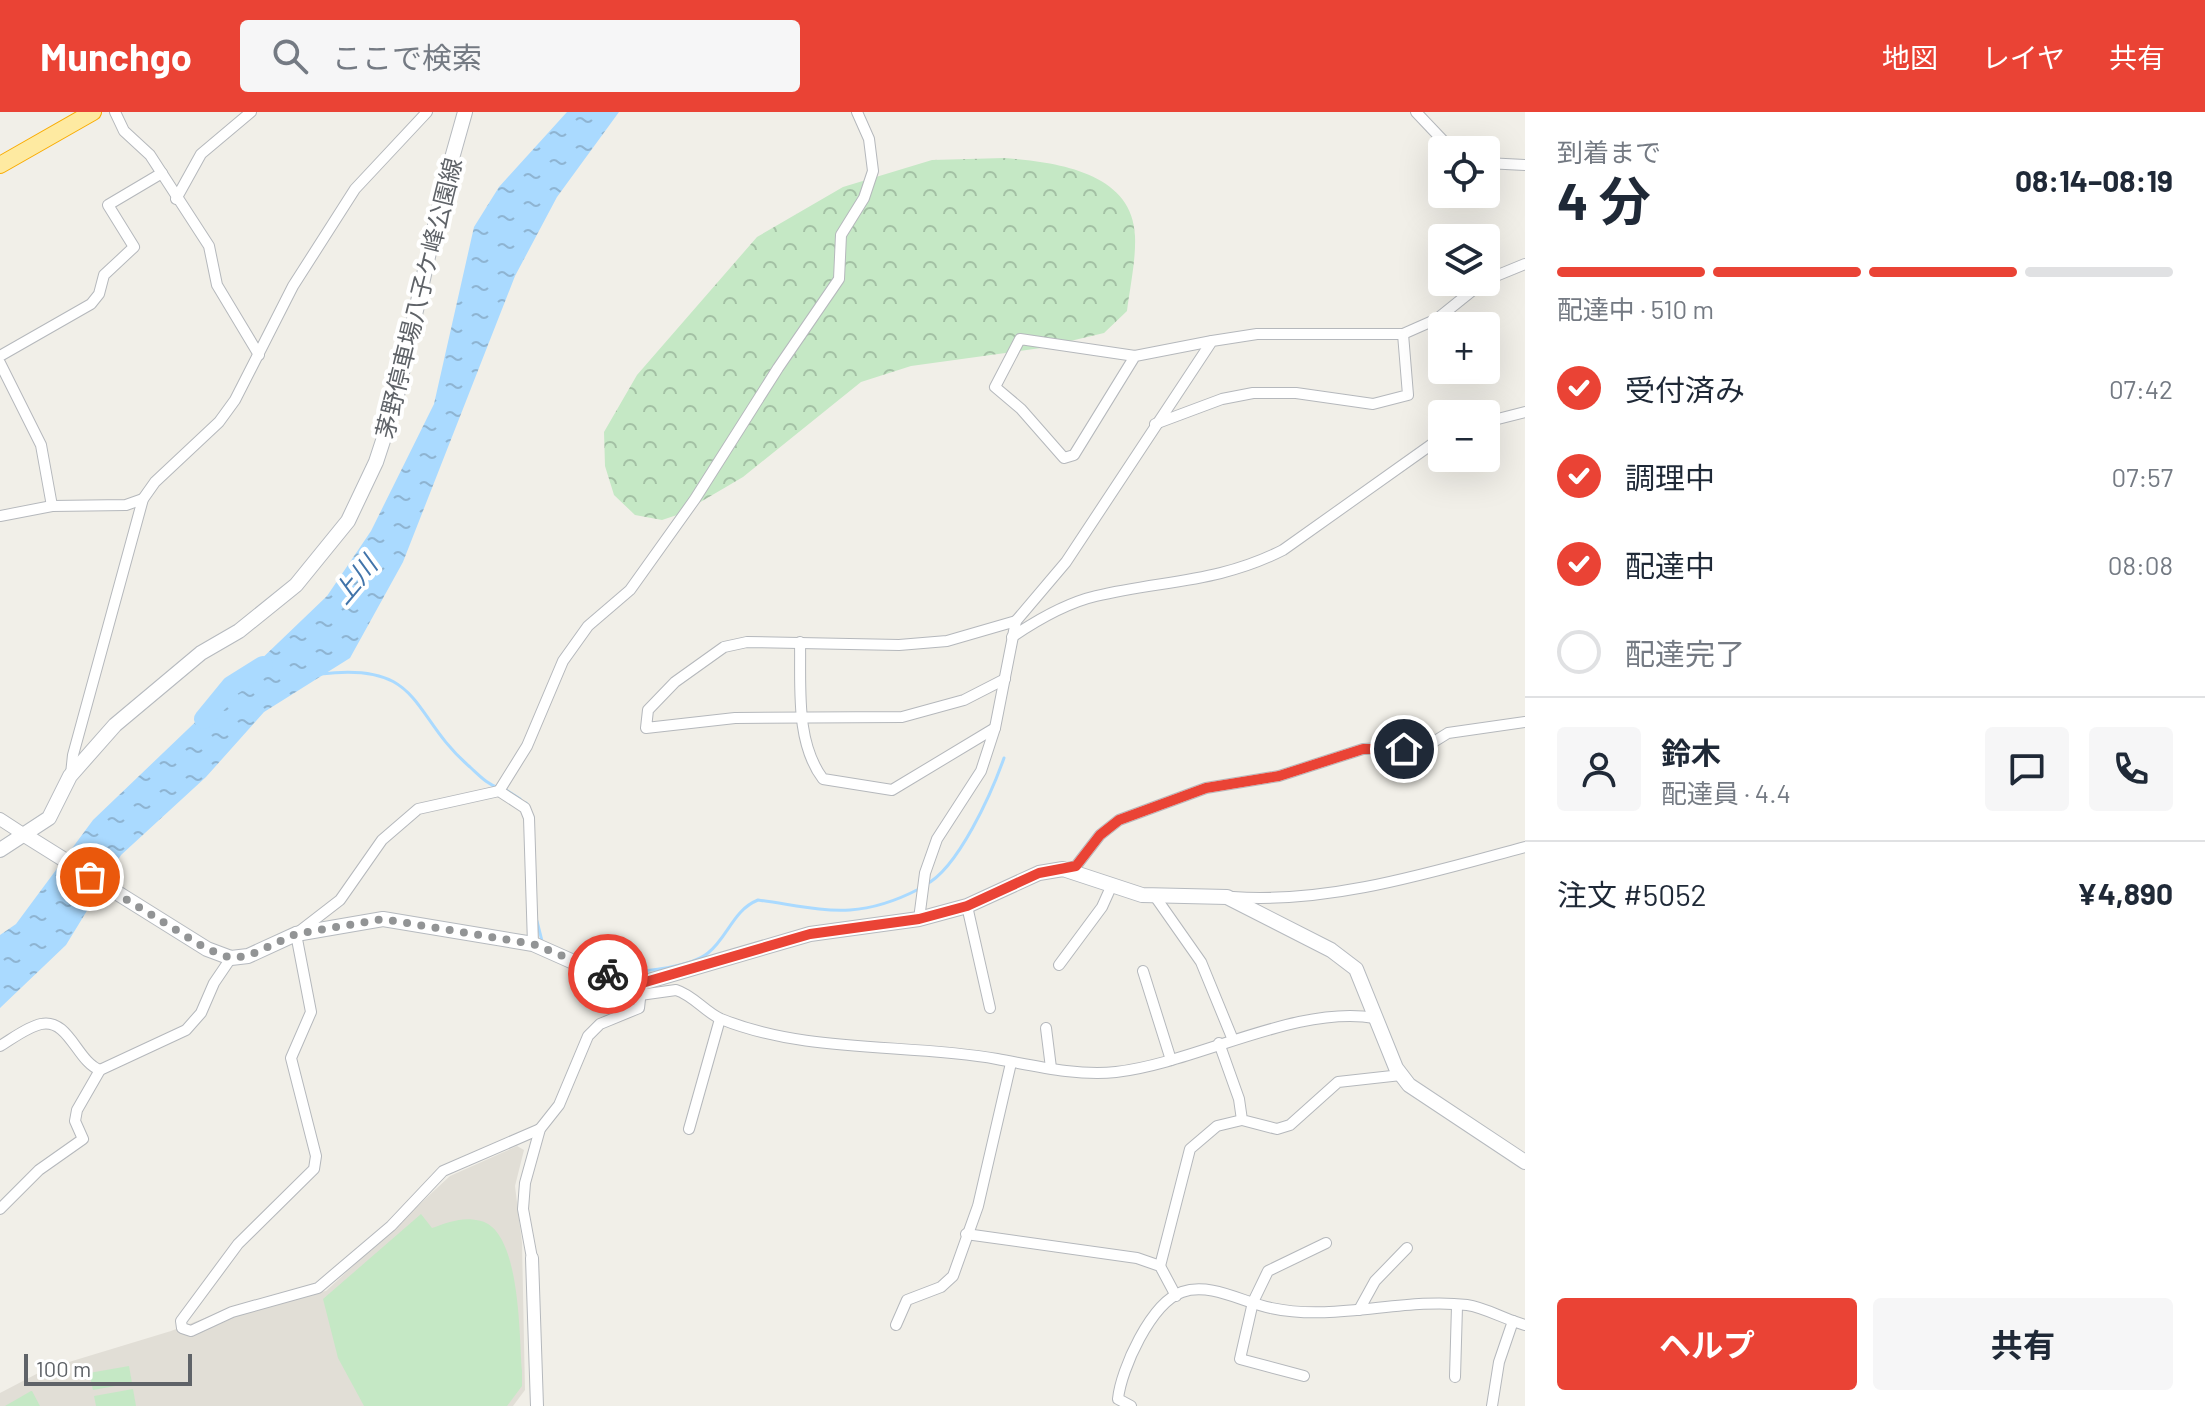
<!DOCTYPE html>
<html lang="ja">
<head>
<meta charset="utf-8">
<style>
	body { margin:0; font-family:Barlow,"Noto Sans JP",sans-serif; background:#f6f6f7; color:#1f2937; height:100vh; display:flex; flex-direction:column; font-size:30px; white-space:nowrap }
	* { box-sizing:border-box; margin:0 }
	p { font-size:26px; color:#747a83 }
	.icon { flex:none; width:44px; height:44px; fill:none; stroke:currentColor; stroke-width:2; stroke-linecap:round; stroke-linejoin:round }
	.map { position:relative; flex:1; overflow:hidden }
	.drawer { display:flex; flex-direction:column; background:#fff; width:680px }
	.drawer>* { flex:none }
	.controls { position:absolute; left:1428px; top:24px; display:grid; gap:16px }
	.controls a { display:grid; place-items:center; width:72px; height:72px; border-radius:8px; background:#fff; box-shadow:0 8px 32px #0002; font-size:40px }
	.scale { position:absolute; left:24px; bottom:20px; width:168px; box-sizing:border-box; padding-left:8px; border:4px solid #5f6368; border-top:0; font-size:22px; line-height:28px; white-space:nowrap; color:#5f6368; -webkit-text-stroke:6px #fff; paint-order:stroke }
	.pin { position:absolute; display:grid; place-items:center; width:68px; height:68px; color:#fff; margin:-34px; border:4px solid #fff; border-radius:50%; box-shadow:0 2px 8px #0007 }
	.courier { position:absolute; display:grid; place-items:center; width:80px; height:80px; margin:-40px; border:6px solid #ea4335; border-radius:50%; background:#fff; color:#222; box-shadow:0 2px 10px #0007 }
	.overview em { font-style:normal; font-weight:700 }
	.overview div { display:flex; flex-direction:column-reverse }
	.overview { display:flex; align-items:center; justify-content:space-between; height:136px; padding:0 32px }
	h1 { font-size:52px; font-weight:700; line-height:60px }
	.bar { display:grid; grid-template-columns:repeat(4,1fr); gap:12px 8px; align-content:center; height:96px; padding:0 32px }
	.bar i { height:10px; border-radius:6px; background:#e0e1e3 }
	.bar .current { background:#ea4335 }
	.bar p { grid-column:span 4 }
	.line { display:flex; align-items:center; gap:20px; padding:0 32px; border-top:2px solid #e0e1e3 }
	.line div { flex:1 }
	.round { display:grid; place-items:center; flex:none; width:84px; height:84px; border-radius:8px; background:#f6f6f7 }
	ol { padding:0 32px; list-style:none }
	li { display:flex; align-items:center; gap:24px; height:88px }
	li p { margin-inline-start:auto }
	li .icon { padding:8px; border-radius:50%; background:#ea4335; color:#fff; stroke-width:4 }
	li:last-child { color:#747a83 }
	li i { width:44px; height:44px; border:4px solid #e0e1e3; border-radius:50% }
	.cta { display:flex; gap:16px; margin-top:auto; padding:16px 32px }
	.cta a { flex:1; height:92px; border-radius:8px; background:#ea4335; color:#fff; font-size:32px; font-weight:700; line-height:92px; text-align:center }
	.cta a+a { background:#f6f6f7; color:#1f2937 }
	header { display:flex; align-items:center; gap:48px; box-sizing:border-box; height:112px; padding:0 40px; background:#ea4335; color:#fff }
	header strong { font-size:38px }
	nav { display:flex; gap:44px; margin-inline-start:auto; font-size:28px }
	.search { width:560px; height:72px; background:#f6f6f7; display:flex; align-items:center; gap:20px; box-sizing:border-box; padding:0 28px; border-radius:8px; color:#747a83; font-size:30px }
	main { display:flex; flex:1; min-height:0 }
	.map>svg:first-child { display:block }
	.education { fill:#e1ded6 }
	.grass { fill:#c5e8c5 }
	.forest { fill:url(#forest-crowns) }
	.water { fill:url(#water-ripples) }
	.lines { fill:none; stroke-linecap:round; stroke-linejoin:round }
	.stream { stroke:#aadaff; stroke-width:3 }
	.river { stroke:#aadaff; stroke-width:20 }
	.minor-casing { stroke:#b5b8bc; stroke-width:12 }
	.tertiary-casing { stroke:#b5b8bc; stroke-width:14 }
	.secondary-casing { stroke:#b6babf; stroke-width:16 }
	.trunk-casing { stroke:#f9ab00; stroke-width:18 }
	.minor { stroke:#fff; stroke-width:10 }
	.tertiary { stroke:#fff; stroke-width:12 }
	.secondary { stroke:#fff; stroke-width:14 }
	.trunk { stroke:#feeaa1; stroke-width:16 }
	.done { stroke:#929495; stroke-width:8; stroke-dasharray:0 14.4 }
	.route { stroke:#ea4335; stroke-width:10 }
	.labels { text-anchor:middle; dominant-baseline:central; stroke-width:8; stroke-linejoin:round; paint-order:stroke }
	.street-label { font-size:24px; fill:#5f6368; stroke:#fff }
	.water-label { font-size:26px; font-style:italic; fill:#4174aa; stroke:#fff }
</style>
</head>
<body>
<header>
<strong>Munchgo</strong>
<div class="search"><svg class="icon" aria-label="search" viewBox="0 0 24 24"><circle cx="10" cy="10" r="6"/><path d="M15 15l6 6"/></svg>ここで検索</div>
<nav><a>地図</a><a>レイヤ</a><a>共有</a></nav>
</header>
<main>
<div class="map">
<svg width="1525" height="1294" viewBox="0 0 1525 1294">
	<defs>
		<pattern id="forest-crowns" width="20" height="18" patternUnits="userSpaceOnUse" patternTransform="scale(2)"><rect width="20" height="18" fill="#c5e8c5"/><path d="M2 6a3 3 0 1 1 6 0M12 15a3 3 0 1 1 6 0" fill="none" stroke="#a3c0a4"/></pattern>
		<pattern id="water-ripples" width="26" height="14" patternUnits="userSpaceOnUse" patternTransform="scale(2)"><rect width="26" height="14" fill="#aadaff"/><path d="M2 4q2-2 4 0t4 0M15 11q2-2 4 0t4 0" fill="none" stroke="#8eb4d2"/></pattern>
	</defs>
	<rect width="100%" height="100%" fill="#f1efe8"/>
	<path class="education" d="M 517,1034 L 524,1038 L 515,1074 L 522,1131 L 525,1278 L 513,1294 L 0,1294 L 0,1281 L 46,1257 L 171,1219 L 244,1191 L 326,1179 L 450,1064 Z"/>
	<g class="grass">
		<path d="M 421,1102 L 432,1116 C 449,1110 463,1104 481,1109 C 521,1119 519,1225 522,1259 L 522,1274 L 507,1294 L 364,1294 L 338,1246 L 323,1187 Z"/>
		<path d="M 129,1254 L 132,1271 L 93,1278 L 89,1261 Z"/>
		<path d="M 133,1277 L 136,1294 L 96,1294 L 94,1284 Z"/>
		<path d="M 32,1279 L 40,1294 L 5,1294 L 31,1279 Z"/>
	</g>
	<path class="forest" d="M 1004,46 C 1053,50 1133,59 1135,124 C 1136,148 1130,175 1127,199 L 1104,221 L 1041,236 L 911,254 L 861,270 L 743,365 L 680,402 L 662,408 L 635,403 L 614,383 L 605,354 L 604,320 L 637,263 L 757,125 L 843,75 L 932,48 Z"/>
	<path class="water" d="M 567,0 L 619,0 L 557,85 L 515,164 L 403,450 L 350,546 L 264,600 L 206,665 L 121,743 L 66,833 L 0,896 L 0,823 L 16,812 L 93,708 L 327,484 L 371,419 L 434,292 L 474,115 L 499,75 Z"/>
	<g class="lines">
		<g class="stream">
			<path d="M 321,562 C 424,549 410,604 470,655 C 480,664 487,672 499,676"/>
			<path d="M 506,678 L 520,687"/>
			<path d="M 526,691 L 533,705"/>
			<path d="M 925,773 C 958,757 992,680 1004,646"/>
			<path d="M 537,809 L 542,829"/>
			<path d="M 574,843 L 605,854"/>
			<path d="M 623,859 C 645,860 691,855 708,841 C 728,825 733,798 758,788 C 823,797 855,810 919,777"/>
		</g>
		<path class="river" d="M 204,607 L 231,574 L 263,554"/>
		<defs>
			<g id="minor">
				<path d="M 115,0 L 124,19 L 150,43 L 209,134 L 217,173 L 259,243"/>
				<path d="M 1416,0 L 1452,38"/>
				<path d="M 1486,51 L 1525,53"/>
				<path d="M 176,87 L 201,42 L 251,0"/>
				<path d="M 1486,168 L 1525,152"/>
				<path d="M 0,244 L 91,192 L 99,182 L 104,163 L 134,135 L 108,93 L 162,61"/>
				<path d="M 1135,244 L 1074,343 L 1064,346 L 1021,297 L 995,275 L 1020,227 L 1135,244 L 1212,229"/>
				<path d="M 0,251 L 41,333 L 52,394"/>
				<path d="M 1486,310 L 1525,300"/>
				<path d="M 1155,312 L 1222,287 L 1253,281 L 1296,281 L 1373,292 L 1408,283 L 1403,222"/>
				<path d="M 0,404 L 52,394 L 126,393 L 143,387"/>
				<path d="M 1012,525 C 1037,508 1066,491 1096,484 C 1163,468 1218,471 1283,438 L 1442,325"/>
				<path d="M 800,530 C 801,574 795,630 823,667 L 892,678 L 995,616"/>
				<path d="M 1005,567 L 964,588 L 902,605 L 735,606 L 646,616 L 648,598 L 675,570 L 724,535 L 747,530 L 899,533 L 947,529 L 1016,509"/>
				<path d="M 71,662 L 73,643 L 143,387 L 155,370 L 219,310 L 235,288 L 293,174 L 355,77 L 427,0"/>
				<path d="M 499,679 L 527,634 L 563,549 L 588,514 L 630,478 L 695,387 L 778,256 L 839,167 L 841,123 L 864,86 L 873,59 L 869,27 L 857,0"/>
				<path d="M 1063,757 L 1076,754 L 1100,723 L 1119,708 L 1206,676 L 1279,664 L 1363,637 L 1427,634 L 1448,621 L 1525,610"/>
				<path d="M 1154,783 L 1201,850 L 1233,928"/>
				<path d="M 1233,785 C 1330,792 1432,760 1525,735"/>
				<path d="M 967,794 L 990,896"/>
				<path d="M 919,807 L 925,761 L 937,727 L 981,659 L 995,616 L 1016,509 L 1066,450 L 1212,229 L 1257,222 L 1403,222 L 1437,207 L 1483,170"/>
				<path d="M 533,832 L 529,706 L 525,696 L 499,679 L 418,697 L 382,728 L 340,788 L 296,822 L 311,900 L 291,946 L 316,1044 L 314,1057 L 238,1132 L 181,1209 L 182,1216 L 191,1219 L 232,1200 L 318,1176 L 391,1114 L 443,1059 L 540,1017"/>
				<path d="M 1059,853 L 1102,795 L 1111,775"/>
				<path d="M 1143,859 L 1171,948"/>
				<path d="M 640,883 L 676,878 C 693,883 705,900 721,907 C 808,942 907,931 997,947 C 1036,954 1076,964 1116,960 C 1196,951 1297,892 1375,906"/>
				<path d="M 1046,916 L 1051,956"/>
				<path d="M 1219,931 L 1239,987 L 1242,1008 L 1277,1017 L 1290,1013 L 1338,970 L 1401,963"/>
				<path d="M 0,934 C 12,927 27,915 41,912 C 69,906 77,950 100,958"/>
				<path d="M 689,1017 L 720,907"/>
				<path d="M 0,1097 L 39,1058 L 83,1027 L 75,1009 L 77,998 L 100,958 L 186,918 L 201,901 L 214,871 L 231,846"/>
				<path d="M 966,1122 L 1137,1146 L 1160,1154 L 1176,1184"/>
				<path d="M 532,1146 L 523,1097 L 525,1071 L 540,1017 L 559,993 L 588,924 L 600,912 L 639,896 L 641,878"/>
				<path d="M 1160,1154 L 1190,1037 L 1217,1014 L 1242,1008"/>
				<path d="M 1359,1198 L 1375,1169 L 1407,1136"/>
				<path d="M 1513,1209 L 1525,1213"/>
				<path d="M 896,1213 L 907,1188 L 941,1175 L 953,1164 L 978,1094 L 1011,951"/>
				<path d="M 1304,1264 L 1240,1247 L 1253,1190 L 1268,1159 L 1326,1131"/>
				<path d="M 1455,1265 L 1457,1194"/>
				<path d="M 1131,1294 L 1118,1287 C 1121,1257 1151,1191 1182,1180 C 1211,1170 1244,1191 1271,1196 C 1336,1210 1404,1185 1467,1193 C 1482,1195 1499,1204 1513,1209 L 1499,1250 L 1492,1294"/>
			</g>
			<g id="tertiary">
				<path d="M 0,707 L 23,722"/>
				<path d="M 532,1146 L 537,1294"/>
			</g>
			<g id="secondary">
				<path d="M 23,722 L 207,837 L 231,846 L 248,844 L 296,822 L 383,807 L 533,832 L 587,856 L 642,871 L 810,822 L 919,807 L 967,794 L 1039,761 L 1063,757 L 1142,783 L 1227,785 L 1331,838 L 1356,857 L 1396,956 L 1409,973 L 1525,1050"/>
				<path d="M 0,738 L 49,706 L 70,664 L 115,613 L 201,541 L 239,519 L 296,473 L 348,409 L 376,350 L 395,292 L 443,78 L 465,0"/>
			</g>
			<path id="trunk" d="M 0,53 L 93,0"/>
		</defs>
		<use href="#minor" class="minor-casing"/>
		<use href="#tertiary" class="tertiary-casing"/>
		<use href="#secondary" class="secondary-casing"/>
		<use href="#trunk" class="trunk-casing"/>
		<use href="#minor" class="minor"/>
		<use href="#tertiary" class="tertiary"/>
		<use href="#secondary" class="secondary"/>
		<use href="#trunk" class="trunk"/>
	</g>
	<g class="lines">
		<path class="done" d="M 90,765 L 207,837 L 231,846 L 248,844 L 296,822 L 383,807 L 533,832 L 608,862"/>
		<path class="route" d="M 608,862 L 642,871 L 810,822 L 919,807 L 967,794 L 1039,761 L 1076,754 L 1100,723 L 1119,708 L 1206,676 L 1279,664 L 1363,637 L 1404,637"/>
	</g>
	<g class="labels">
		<g class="street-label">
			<text transform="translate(418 186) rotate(-76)">茅野停車場八子ケ峰公園線</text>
		</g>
		<g class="water-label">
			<text transform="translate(354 467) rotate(-50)">上川</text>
		</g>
	</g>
</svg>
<div class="controls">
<a><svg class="icon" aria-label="locate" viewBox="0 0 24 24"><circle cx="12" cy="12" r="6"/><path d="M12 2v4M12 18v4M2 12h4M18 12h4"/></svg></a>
<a><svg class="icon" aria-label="layers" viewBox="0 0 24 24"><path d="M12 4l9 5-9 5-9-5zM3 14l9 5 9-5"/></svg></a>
<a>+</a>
<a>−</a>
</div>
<div class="scale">100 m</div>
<div class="pin" style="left:90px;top:765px;background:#ea580c"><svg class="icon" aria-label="bag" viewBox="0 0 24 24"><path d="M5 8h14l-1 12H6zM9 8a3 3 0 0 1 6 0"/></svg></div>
<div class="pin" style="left:1404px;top:637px;background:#1f2937"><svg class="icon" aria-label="home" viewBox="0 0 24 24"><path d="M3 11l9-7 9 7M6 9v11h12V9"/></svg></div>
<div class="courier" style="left:608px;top:862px"><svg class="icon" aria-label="bike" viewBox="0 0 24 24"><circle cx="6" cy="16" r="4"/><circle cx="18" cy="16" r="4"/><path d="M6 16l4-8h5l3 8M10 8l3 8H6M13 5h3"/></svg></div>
</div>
<section class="drawer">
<div class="overview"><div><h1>4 分</h1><p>到着まで</p></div><em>08:14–08:19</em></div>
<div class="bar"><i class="current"></i><i class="current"></i><i class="current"></i><i></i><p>配達中 · 510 m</p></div>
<ol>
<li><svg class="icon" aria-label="check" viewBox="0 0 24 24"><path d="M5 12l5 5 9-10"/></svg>受付済み<p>07:42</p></li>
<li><svg class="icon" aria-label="check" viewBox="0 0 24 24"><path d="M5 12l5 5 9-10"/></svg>調理中<p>07:57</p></li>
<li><svg class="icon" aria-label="check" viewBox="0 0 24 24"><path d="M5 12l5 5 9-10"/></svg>配達中<p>08:08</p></li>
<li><i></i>配達完了</li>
</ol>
<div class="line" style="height:144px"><a class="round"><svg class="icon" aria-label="person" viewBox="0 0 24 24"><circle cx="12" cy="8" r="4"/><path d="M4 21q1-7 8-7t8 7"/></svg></a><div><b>鈴木</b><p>配達員 · 4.4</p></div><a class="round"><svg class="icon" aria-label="chat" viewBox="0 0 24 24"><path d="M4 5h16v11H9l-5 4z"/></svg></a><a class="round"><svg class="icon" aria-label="phone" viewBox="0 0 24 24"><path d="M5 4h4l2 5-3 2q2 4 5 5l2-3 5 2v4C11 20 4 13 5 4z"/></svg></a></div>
<div class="line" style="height:104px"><div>注文 #5052</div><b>¥4,890</b></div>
<div class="cta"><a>ヘルプ</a><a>共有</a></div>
</section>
</main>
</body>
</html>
